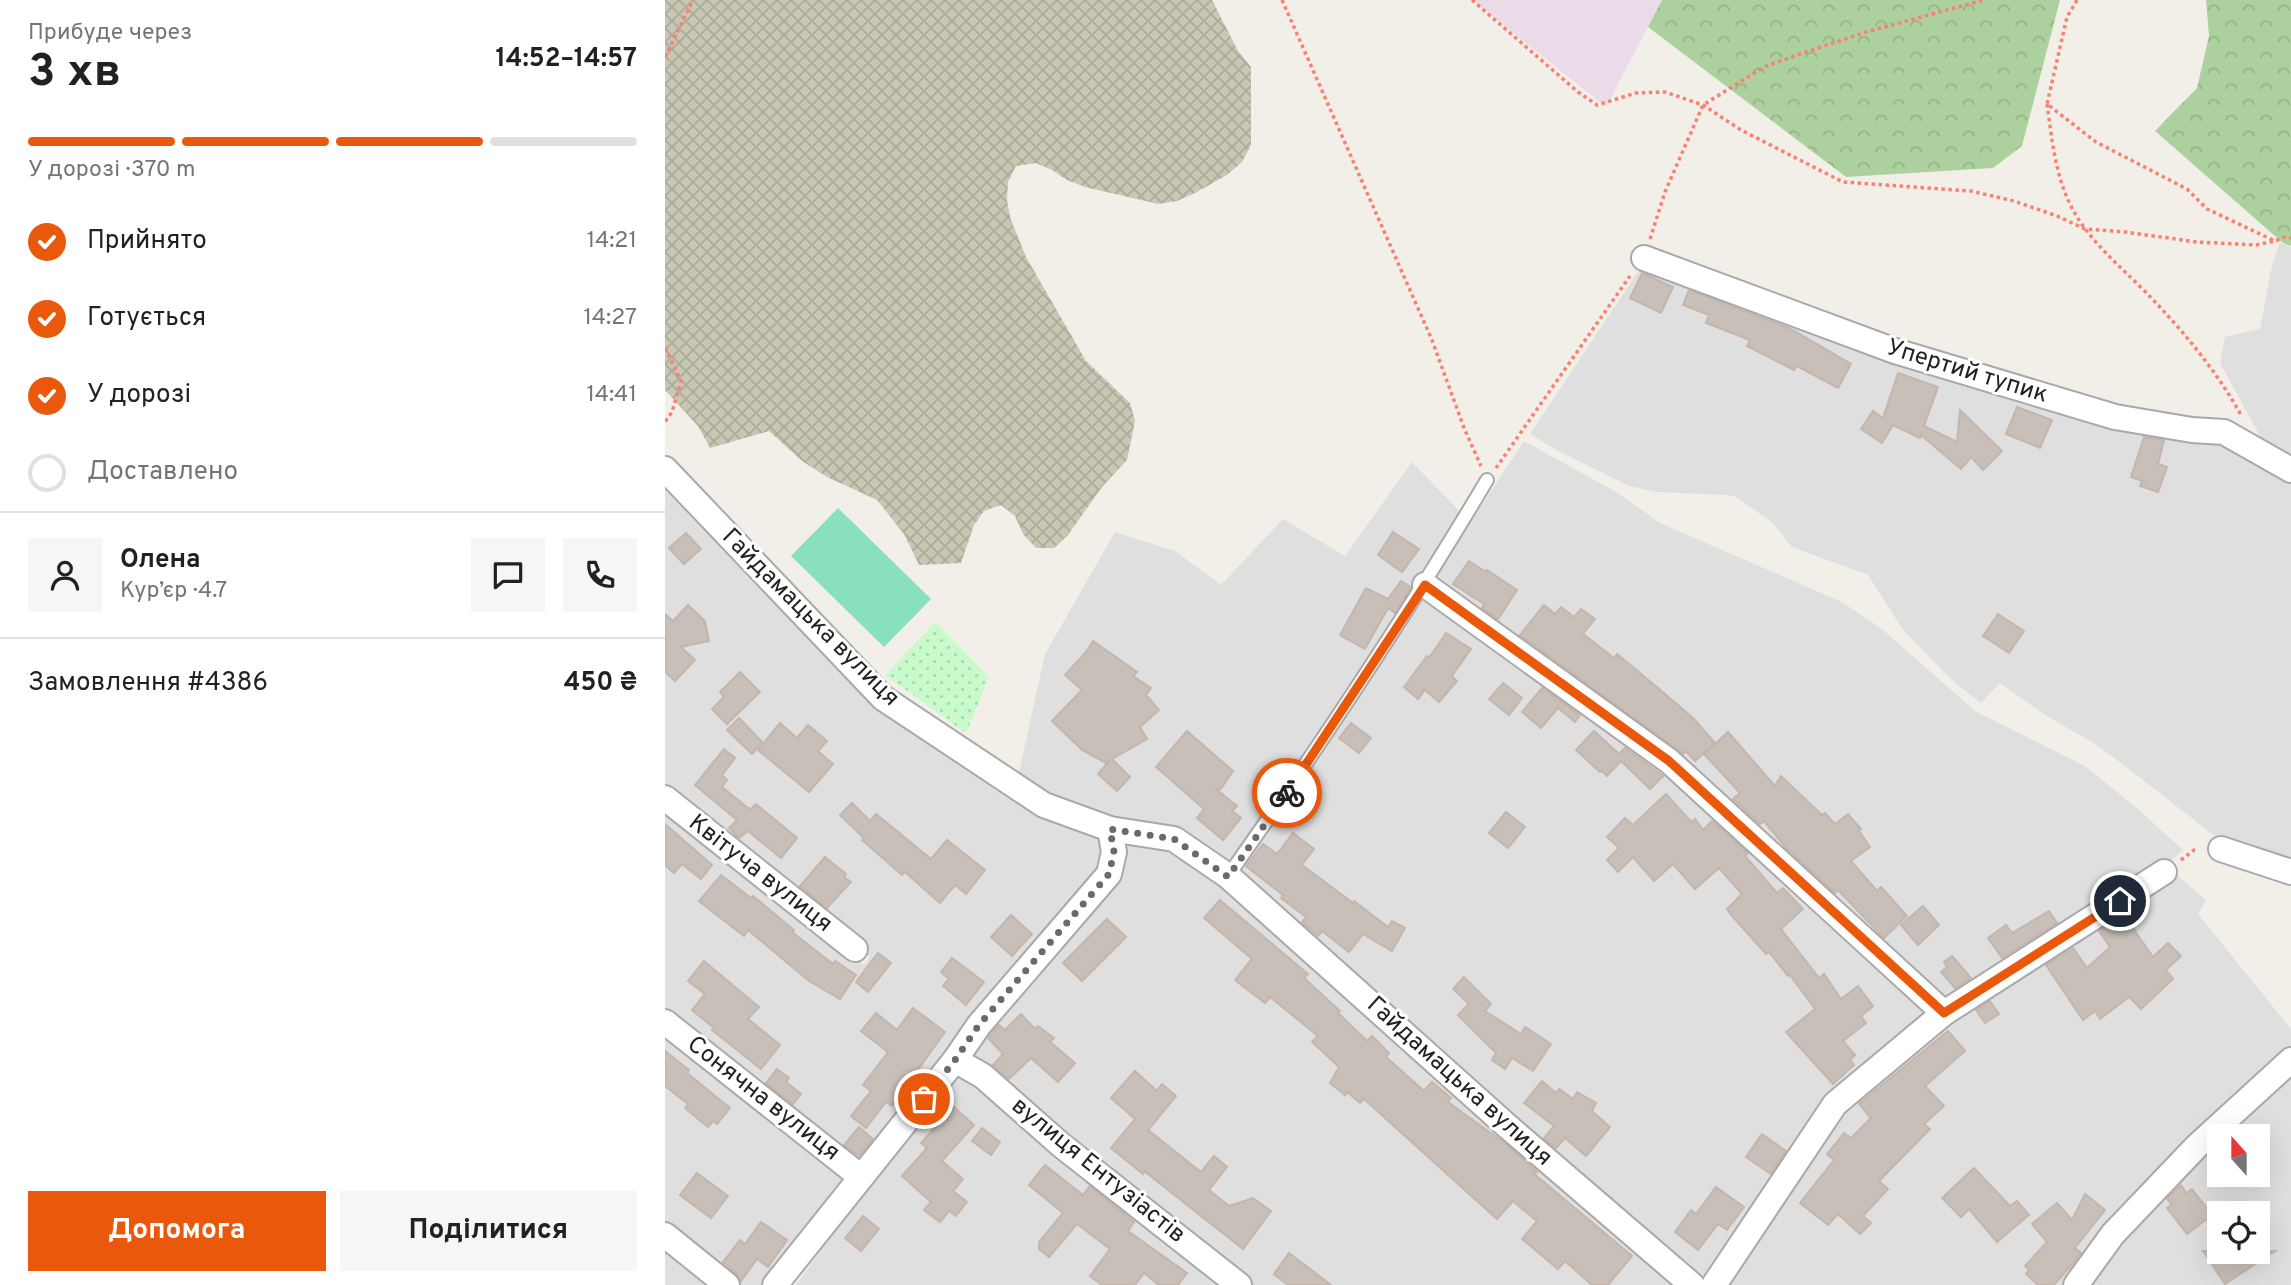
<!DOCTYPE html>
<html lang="uk">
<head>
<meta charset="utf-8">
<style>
	body { margin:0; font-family:Overpass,sans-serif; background:#f6f6f6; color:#202124; height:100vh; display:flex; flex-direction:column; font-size:26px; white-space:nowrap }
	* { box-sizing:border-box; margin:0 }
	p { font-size:23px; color:#757577 }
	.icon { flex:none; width:38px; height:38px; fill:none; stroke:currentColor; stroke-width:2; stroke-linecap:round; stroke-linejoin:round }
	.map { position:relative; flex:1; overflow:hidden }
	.details { display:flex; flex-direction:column; background:#fff; width:665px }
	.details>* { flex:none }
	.needle { width:46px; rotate:339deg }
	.tools { position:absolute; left:1542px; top:1124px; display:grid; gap:14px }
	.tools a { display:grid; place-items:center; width:63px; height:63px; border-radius:0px; background:#fff; box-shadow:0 7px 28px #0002; font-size:35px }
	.pin { position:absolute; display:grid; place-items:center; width:60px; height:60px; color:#fff; margin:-30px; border:4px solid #fff; border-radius:50%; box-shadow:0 2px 7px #0007 }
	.courier { position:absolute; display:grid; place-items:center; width:70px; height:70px; margin:-35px; border:5px solid #ea580c; border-radius:50%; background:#fff; color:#222; box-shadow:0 2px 9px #0007 }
	.summary em { font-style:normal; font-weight:700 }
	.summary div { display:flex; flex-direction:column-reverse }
	.summary { display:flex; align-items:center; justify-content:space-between; height:119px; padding:0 28px }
	h1 { font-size:46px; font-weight:700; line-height:52px }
	.bar { display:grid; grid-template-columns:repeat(4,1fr); gap:10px 7px; align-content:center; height:84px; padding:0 28px }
	.bar i { height:9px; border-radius:5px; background:#e0e0e0 }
	.bar .current { background:#ea580c }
	.bar p { grid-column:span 4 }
	.line { display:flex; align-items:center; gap:18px; padding:0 28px; border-top:2px solid #e0e0e0 }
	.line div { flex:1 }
	.round { display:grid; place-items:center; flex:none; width:74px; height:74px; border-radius:0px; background:#f6f6f6 }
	ol { padding:0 28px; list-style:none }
	li { display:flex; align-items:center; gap:21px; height:77px }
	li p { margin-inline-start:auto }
	li .icon { padding:7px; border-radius:50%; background:#ea580c; color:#fff; stroke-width:4 }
	li:last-child { color:#757577 }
	li i { width:38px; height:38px; border:4px solid #e0e0e0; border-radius:50% }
	.action { display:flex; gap:14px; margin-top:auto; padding:14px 28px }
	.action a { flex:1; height:80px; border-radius:0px; background:#ea580c; color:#fff; font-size:28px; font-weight:700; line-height:80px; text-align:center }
	.action a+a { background:#f6f6f6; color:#202124 }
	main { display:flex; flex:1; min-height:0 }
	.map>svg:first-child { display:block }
	.residential { fill:#e0dfdf; fill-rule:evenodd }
	.industrial { fill:#ebdbe8 }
	.construction { fill:url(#construction-cross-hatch) }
	.forest { fill:url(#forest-crowns) }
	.park { fill:url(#park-dots) }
	.pitch { fill:#88e0be }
	.building { fill:#c7bfb8; stroke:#c4b6ab; stroke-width:2 }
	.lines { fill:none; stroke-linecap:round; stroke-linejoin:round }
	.lane-casing { stroke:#a9a9a9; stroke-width:16 }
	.street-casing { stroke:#a9a9a9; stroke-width:28 }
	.path { stroke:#fa8072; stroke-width:3.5; stroke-dasharray:3.5 3.5; stroke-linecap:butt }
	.lane { stroke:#fff; stroke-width:12 }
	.street { stroke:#fff; stroke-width:24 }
	.done { stroke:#6b6a68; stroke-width:7; stroke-dasharray:0 12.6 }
	.route { stroke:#ea580c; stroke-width:9 }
	.labels { text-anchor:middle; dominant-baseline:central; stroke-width:6; stroke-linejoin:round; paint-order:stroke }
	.street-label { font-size:24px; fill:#222; stroke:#fff }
</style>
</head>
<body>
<main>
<section class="details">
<div class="summary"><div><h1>3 хв</h1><p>Прибуде через</p></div><em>14:52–14:57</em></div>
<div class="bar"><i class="current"></i><i class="current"></i><i class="current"></i><i></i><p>У дорозі · 370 m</p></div>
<ol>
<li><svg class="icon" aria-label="check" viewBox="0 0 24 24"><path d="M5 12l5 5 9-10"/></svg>Прийнято<p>14:21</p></li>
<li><svg class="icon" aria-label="check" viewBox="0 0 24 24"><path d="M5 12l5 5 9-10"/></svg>Готується<p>14:27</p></li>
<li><svg class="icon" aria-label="check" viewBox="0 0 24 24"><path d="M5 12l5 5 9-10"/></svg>У дорозі<p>14:41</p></li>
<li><i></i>Доставлено</li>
</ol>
<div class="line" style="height:126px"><a class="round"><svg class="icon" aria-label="person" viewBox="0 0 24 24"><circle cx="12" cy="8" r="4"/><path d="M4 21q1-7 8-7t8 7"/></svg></a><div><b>Олена</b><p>Кур’єр · 4.7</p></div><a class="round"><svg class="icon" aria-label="chat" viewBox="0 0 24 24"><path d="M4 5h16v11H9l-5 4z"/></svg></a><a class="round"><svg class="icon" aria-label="phone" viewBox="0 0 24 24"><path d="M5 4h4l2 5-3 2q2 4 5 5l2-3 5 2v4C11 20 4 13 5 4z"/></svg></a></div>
<div class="line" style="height:91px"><div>Замовлення #4386</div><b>450 ₴</b></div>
<div class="action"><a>Допомога</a><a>Поділитися</a></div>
</section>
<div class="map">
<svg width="1626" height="1285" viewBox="0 0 1626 1285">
	<defs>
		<pattern id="construction-cross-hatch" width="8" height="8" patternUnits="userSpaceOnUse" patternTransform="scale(1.75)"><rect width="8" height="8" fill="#c7c7b4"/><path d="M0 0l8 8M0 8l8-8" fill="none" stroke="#abab9a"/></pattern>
		<pattern id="forest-crowns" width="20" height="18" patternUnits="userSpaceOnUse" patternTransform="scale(1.75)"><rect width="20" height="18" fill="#add19e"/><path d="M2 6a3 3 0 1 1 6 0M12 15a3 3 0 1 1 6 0" fill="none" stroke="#95b388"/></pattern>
		<pattern id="park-dots" width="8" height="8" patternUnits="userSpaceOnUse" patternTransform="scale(1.75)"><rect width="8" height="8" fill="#c8facc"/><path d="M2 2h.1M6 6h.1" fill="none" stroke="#acd6af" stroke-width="1.8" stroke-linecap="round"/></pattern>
	</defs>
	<rect width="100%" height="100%" fill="#f2efe9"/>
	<g class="residential">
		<path d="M 1615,243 L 1626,247 L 1626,463 L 1601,447 L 1555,363 L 1560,337 L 1595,329 L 1607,265 Z"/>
		<path d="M 976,267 L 1556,436 L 1626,477 L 1626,869 L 1565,848 L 1460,766 L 1430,744 L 1377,713 L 1335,683 L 1316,703 L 1289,682 L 1238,630 L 1203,575 L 1127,547 L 1108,523 L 1071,497 L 1063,495 L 992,492 L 964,486 L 893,451 L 865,434 Z"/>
		<path d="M 859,441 L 953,493 L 995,523 L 1177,602 L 1217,629 L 1310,711 L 1420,766 L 1473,809 L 1518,850 L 1494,872 L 1283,1009 L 1007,758 L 765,584 Z"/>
		<path d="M 747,462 L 799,516 L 572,860 L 556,864 L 442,821 L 352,781 L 380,654 L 450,532 L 510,551 L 556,585 L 618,519 L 680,556 Z"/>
		<path d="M 0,484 L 216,705 L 430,832 L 441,846 L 440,871 L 208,1157 L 188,1163 L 0,1016 L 0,804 L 199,965 L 205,957 L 0,792 Z"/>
		<path d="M 762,592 L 1002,764 L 1256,995 L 1261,1021 L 1167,1101 L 1041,1285 L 571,877 Z"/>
		<path d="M 465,839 L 507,846 L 558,880 L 1020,1285 L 585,1285 L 305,1059 L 316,1029 L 449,875 Z"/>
		<path d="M 1507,871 L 1541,900 L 1533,914 L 1626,1029 L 1626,1050 L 1401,1285 L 1056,1285 L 1172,1108 L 1281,1017 Z"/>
		<path d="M 0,1027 L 178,1174 L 175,1193 L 101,1285 L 74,1285 L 0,1226 Z"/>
		<path d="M 297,1069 L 566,1285 L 131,1285 L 282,1074 Z"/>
		<path d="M 1626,1072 L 1626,1285 L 1416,1285 L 1451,1238 L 1486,1199 L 1566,1122 ZM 1554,1136 L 1592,1136 L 1592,1174 L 1554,1174 ZM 1554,1213 L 1592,1213 L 1592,1251 L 1554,1251 Z"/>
		<path d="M 0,1243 L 52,1285 L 0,1285 Z"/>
	</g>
	<path class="industrial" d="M 807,0 L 997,0 L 941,107 Z"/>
	<path class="construction" d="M 0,0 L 547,0 L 573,51 L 586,67 L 586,145 L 577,162 L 562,175 L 530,193 L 512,201 L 493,204 L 420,187 L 402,180 L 387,170 L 371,163 L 351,166 L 343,182 L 342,201 L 346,220 L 361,257 L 421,361 L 465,403 L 470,421 L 462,460 L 437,487 L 403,535 L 389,548 L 371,548 L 358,534 L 350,516 L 336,505 L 319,511 L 309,525 L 296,563 L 254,565 L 239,534 L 212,500 L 162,477 L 137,461 L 104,431 L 45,448 L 33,426 L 0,390 Z"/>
	<g class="forest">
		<path d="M 997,0 L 1395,0 L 1357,146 L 1328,168 L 1181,177 L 983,27 Z"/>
		<path d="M 1541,0 L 1626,0 L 1626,246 L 1618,243 L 1490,131 L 1532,88 L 1544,36 Z"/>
	</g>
	<path class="park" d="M 270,622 L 324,677 L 301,733 L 220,675 Z"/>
	<path class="pitch" d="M 173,508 L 266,599 L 219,647 L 126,556 Z"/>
	<g class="building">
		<path d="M 977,273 L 1008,287 L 996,313 L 965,298 Z"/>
		<path d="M 1024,290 L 1124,328 L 1186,364 L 1173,388 L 1132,366 L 1129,370 L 1082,346 L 1085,340 L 1041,323 L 1044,315 L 1018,305 Z"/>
		<path d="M 1233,373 L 1273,387 L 1259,426 L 1292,442 L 1295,410 L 1337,451 L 1318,470 L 1306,457 L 1296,469 L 1256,435 L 1255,438 L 1228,425 L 1217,443 L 1196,429 L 1208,411 L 1218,418 Z"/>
		<path d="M 1352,407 L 1387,420 L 1375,448 L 1341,434 Z"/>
		<path d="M 1479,437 L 1499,440 L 1493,464 L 1502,467 L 1493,492 L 1475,486 L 1477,481 L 1466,477 Z"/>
		<path d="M 728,532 L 754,549 L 737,572 L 713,555 Z"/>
		<path d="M 21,533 L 36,549 L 19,564 L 4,548 Z"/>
		<path d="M 804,561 L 821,572 L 822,570 L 852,590 L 833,619 L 817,608 L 819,604 L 788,584 Z"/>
		<path d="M 736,581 L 746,587 L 730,613 L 723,608 L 700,649 L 675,635 L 701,588 L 723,599 Z"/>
		<path d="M 23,605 L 40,621 L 44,641 L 16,647 L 30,660 L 10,681 L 0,672 L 0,614 L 8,621 Z"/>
		<path d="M 879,605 L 890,614 L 896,607 L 909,617 L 916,609 L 930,619 L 918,634 L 949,658 L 952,654 L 993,688 L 1028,718 L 1050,743 L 1030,761 L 1021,751 L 1018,754 L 855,635 Z"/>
		<path d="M 1333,614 L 1359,631 L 1344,653 L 1318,636 Z"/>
		<path d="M 781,633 L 806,649 L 787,676 L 792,681 L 774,702 L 760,690 L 753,699 L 739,687 L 762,656 L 764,658 Z"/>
		<path d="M 428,641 L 472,672 L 468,676 L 486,688 L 481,695 L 494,710 L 475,727 L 482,739 L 447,759 L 465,777 L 452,791 L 433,774 L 445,760 L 441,763 L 417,750 L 387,721 L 417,690 L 400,675 L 422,651 Z"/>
		<path d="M 75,672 L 95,692 L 62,724 L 47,709 L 59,697 L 55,692 Z"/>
		<path d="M 838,683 L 857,698 L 844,715 L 824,699 Z"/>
		<path d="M 877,688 L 915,715 L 910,722 L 893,708 L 876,728 L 857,712 Z"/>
		<path d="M 74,718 L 97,742 L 87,754 L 62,730 Z"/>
		<path d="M 115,723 L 132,738 L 143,725 L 162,741 L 153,751 L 168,764 L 144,792 L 93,750 Z"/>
		<path d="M 686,723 L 706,738 L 694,753 L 674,738 Z"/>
		<path d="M 522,731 L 568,771 L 556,789 L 551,789 L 572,806 L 567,811 L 576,818 L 558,840 L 532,818 L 539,809 L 491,767 Z"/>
		<path d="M 929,731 L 954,754 L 960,748 L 998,776 L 985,789 L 956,761 L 942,776 L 937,771 L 935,772 L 911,750 Z"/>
		<path d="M 1063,732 L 1110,786 L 1116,776 L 1157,815 L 1160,813 L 1170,824 L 1183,814 L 1196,829 L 1194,831 L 1205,847 L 1186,861 L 1212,891 L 1216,887 L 1242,916 L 1219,938 L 1173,890 L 1170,893 L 1121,848 L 1099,821 L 1095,824 L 1068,799 L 1075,793 L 1039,754 Z"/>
		<path d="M 59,749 L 70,758 L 57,775 L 62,780 L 57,787 L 83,808 L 86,809 L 91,804 L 132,838 L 116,858 L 83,831 L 74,838 L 64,828 L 72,820 L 30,785 Z"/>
		<path d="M 1001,794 L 1026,822 L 1030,819 L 1038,830 L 1047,821 L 1083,853 L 1080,856 L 1112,893 L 1118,888 L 1138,909 L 1116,929 L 1154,978 L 1159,974 L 1176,999 L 1193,986 L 1208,1006 L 1196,1016 L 1201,1023 L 1178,1041 L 1190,1055 L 1185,1060 L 1189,1065 L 1168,1084 L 1121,1032 L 1150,1009 L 1125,975 L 1123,976 L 1104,952 L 1101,954 L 1066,915 L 1062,909 L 1077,894 L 1054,868 L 1030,889 L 1008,864 L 989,881 L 968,857 L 953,872 L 942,860 L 954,848 L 942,837 L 960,818 L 968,825 Z"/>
		<path d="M 187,803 L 205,821 L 211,814 L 266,859 L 282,840 L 320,870 L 301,894 L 290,885 L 275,903 L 240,872 L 237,875 L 197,840 L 199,838 L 175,815 Z"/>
		<path d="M 841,812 L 860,827 L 843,848 L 824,833 Z"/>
		<path d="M 0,824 L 47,865 L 36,879 L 17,864 L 9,873 L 0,865 Z"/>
		<path d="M 628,833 L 649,849 L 637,865 L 688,903 L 689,901 L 723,927 L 727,921 L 740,928 L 727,951 L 698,934 L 684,952 L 657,931 L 653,936 L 637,922 L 641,917 L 616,898 L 618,895 L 581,866 L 598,844 L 612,854 Z"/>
		<path d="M 160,857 L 181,874 L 179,877 L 186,882 L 162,908 L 135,886 Z"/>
		<path d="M 56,875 L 86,898 L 88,896 L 129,930 L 127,932 L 168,964 L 170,961 L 191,975 L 175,999 L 144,981 L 83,930 L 79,936 L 34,901 Z"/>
		<path d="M 555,900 L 643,974 L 639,978 L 675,1011 L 673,1013 L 702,1041 L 707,1036 L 724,1053 L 721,1057 L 759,1091 L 767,1082 L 786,1098 L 783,1102 L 842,1145 L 872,1172 L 868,1173 L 967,1256 L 943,1285 L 927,1285 L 900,1261 L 893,1269 L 857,1239 L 872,1221 L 848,1201 L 832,1219 L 699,1099 L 695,1103 L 682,1092 L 680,1095 L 665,1083 L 674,1067 L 647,1042 L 653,1036 L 605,997 L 600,1003 L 570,980 L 587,959 L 539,918 Z"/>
		<path d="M 1258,906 L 1274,925 L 1253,945 L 1236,925 Z"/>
		<path d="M 1384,911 L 1392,923 L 1337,958 L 1323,938 L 1341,925 L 1347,933 Z"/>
		<path d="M 346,915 L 367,934 L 347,956 L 326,937 Z"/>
		<path d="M 1459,915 L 1488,957 L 1503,943 L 1516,956 L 1501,970 L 1508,979 L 1476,1009 L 1464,997 L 1435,1019 L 1430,1011 L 1418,1020 L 1381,965 L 1408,948 L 1422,968 L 1445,947 L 1434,931 Z"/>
		<path d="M 442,919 L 461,937 L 417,981 L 398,963 Z"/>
		<path d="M 213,953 L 226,963 L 203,992 L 191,982 Z"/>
		<path d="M 1287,956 L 1306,978 L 1290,988 L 1276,972 L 1282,967 L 1279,962 Z"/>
		<path d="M 287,958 L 319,982 L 301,1005 L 278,986 L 284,979 L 276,972 Z"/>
		<path d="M 39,961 L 94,1007 L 83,1019 L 115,1045 L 96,1069 L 47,1030 L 49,1028 L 27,1010 L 40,994 L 23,981 Z"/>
		<path d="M 799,977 L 826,1004 L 820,1011 L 856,1034 L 860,1027 L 886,1044 L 868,1071 L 847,1058 L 840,1069 L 827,1060 L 831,1053 L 793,1015 L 804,1004 L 788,989 Z"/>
		<path d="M 1325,1001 L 1334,1014 L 1320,1023 L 1311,1010 Z"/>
		<path d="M 248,1008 L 280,1032 L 227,1106 L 221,1102 L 201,1128 L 186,1116 L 206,1091 L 198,1085 L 223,1052 L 196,1031 L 211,1013 L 232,1030 Z"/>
		<path d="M 356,1014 L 370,1029 L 373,1026 L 389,1038 L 385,1042 L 410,1063 L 393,1082 L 366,1058 L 344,1079 L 328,1065 L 338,1054 L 323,1038 L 334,1025 L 340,1030 Z"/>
		<path d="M 1283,1031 L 1300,1051 L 1260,1086 L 1279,1106 L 1259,1124 L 1265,1129 L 1214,1181 L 1223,1189 L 1198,1216 L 1206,1223 L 1195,1234 L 1173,1214 L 1163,1225 L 1135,1203 L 1169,1160 L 1162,1154 L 1179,1133 L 1186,1138 L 1206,1118 L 1194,1104 Z"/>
		<path d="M 0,1051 L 24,1070 L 22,1073 L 65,1108 L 52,1124 L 48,1121 L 43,1127 L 20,1108 L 23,1104 L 0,1086 Z"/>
		<path d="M 112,1069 L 124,1078 L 121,1082 L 136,1094 L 128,1104 L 101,1083 Z"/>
		<path d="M 470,1071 L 492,1091 L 497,1084 L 511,1096 L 483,1130 L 536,1172 L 549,1156 L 562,1167 L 544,1190 L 564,1206 L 588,1198 L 606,1211 L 578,1249 L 479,1171 L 478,1174 L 446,1148 L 470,1119 L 446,1098 Z"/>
		<path d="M 877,1081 L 891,1093 L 894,1089 L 908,1099 L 912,1092 L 931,1103 L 927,1111 L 945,1127 L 921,1156 L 900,1138 L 891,1148 L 879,1138 L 889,1126 L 859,1103 Z"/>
		<path d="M 289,1107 L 309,1125 L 277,1161 L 298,1179 L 288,1191 L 302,1202 L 291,1216 L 284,1211 L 275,1222 L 259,1210 L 266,1202 L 237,1176 L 262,1148 L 256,1143 Z"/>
		<path d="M 194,1127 L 208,1139 L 194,1156 L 179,1145 Z"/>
		<path d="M 317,1128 L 335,1142 L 326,1155 L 307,1141 Z"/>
		<path d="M 1097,1134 L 1121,1151 L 1106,1174 L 1081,1157 Z"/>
		<path d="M 380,1165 L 418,1195 L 425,1186 L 469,1222 L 463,1231 L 522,1273 L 513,1285 L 494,1285 L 479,1273 L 470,1285 L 437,1285 L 425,1276 L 445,1249 L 412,1224 L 384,1257 L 374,1249 L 374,1242 L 398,1213 L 364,1185 Z"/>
		<path d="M 1309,1168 L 1345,1206 L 1352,1201 L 1364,1215 L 1332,1242 L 1304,1209 L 1296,1217 L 1277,1198 Z"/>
		<path d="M 32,1173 L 63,1196 L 46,1218 L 15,1195 Z"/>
		<path d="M 1516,1185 L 1521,1193 L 1527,1189 L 1547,1215 L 1522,1234 L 1502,1208 L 1507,1204 L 1502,1199 Z"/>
		<path d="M 1051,1187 L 1079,1207 L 1062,1230 L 1053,1224 L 1033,1250 L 1010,1232 L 1026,1210 L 1031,1214 Z"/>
		<path d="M 1420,1194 L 1440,1210 L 1410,1248 L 1416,1253 L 1405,1267 L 1389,1285 L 1373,1285 L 1361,1274 L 1364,1270 L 1360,1266 L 1382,1242 L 1367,1224 L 1392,1203 L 1407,1220 Z"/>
		<path d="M 198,1216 L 214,1229 L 196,1251 L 180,1238 Z"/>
		<path d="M 96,1222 L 122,1240 L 103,1267 L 92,1259 L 76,1281 L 71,1273 L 58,1262 L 75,1240 L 80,1244 Z"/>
		<path d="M 1538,1251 L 1610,1251 L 1560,1284 Z"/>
		<path d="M 624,1253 L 666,1285 L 623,1285 L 609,1274 Z"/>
	</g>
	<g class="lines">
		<defs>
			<path id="lane" d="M 563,876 C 654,747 741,616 822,480"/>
			<g id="street">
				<path d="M 979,258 L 1230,351 L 1450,417 L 1527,430 L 1559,432 L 1626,470"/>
				<path d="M 0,469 L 218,698 L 379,805 L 445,829 L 509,839 L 563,876 L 841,1125 L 1027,1285"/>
				<path d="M 760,585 L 1004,761 L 1279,1013"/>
				<path d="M 0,798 L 190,949"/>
				<path d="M 1556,849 L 1626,872"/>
				<path d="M 0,1022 L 196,1177"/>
				<path d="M 290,1060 L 318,1076 L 396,1145 L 574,1285"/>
				<path d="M 0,1235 L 62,1285"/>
				<path d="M 110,1285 L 290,1060 L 314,1025 L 444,874 L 449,852 L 445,829"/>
				<path d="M 1049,1285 L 1170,1104 L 1279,1013 L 1499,872"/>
				<path d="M 1411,1285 L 1448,1234 L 1532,1146 L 1626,1060"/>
			</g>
		</defs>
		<use href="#lane" class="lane-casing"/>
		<use href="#street" class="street-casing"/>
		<g class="path">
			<path d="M 617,0 L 767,340 L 799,428 L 816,466"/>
			<path d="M 807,0 L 913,92 L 932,105 L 971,93 L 1000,92 L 1038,105 L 1076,130 L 1178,182 L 1306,191 L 1349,201 L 1392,216 L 1420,229 L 1460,232 L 1532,242 L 1591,245 L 1610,241"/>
			<path d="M 1412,0 L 1402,17 L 1382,104 L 1431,142 L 1522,189 L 1542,209 L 1610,241 L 1620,237 L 1626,238"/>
			<path d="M 0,57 L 28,0"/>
			<path d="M 1382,104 C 1387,139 1390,176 1407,208 C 1426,245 1464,273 1492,304 C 1523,337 1554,375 1576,415"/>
			<path d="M 985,239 L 1000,192 L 1038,105 L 1099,67 L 1132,55 L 1201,32 L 1319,0"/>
			<path d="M 0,348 L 16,381 L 7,412 L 0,422"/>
			<path d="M 831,468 L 965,276"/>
			<path d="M 1516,860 L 1529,850 L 1533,850"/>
		</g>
		<use href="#lane" class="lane"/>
		<use href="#street" class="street"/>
	</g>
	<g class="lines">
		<path class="done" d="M 259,1099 L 290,1060 L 314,1025 L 444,874 L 449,852 L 445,829 L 509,839 L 563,877 L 622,793"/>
		<path class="route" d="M 622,793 L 760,585 L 1004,761 L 1279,1013 L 1455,901"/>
	</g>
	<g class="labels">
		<g class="street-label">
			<text transform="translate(1302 372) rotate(17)">Упертий тупик</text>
			<text transform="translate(145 618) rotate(45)">Гайдамацька вулиця</text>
			<text transform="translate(95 874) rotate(38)">Квітуча вулиця</text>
			<text transform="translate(794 1082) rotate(42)">Гайдамацька вулиця</text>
			<text transform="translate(98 1099) rotate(38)">Сонячна вулиця</text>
			<text transform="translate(433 1171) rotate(39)">вулиця Ентузіастів</text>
		</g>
	</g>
</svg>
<div class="tools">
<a><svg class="needle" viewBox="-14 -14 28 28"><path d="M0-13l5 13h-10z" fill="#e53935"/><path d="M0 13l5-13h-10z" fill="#757577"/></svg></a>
<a><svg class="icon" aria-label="locate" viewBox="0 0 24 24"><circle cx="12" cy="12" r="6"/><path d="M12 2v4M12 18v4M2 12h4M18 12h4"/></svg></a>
</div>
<div class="pin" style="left:259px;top:1099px;background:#ea580c"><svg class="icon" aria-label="bag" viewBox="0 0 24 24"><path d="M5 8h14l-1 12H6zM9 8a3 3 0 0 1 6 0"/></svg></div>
<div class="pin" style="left:1455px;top:901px;background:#1f2937"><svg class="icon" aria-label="home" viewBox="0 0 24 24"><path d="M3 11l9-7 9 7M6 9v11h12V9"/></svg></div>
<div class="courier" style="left:622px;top:793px"><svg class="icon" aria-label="bike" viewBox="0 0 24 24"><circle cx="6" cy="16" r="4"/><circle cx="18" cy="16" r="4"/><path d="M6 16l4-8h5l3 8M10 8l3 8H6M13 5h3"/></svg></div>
</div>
</main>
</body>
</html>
